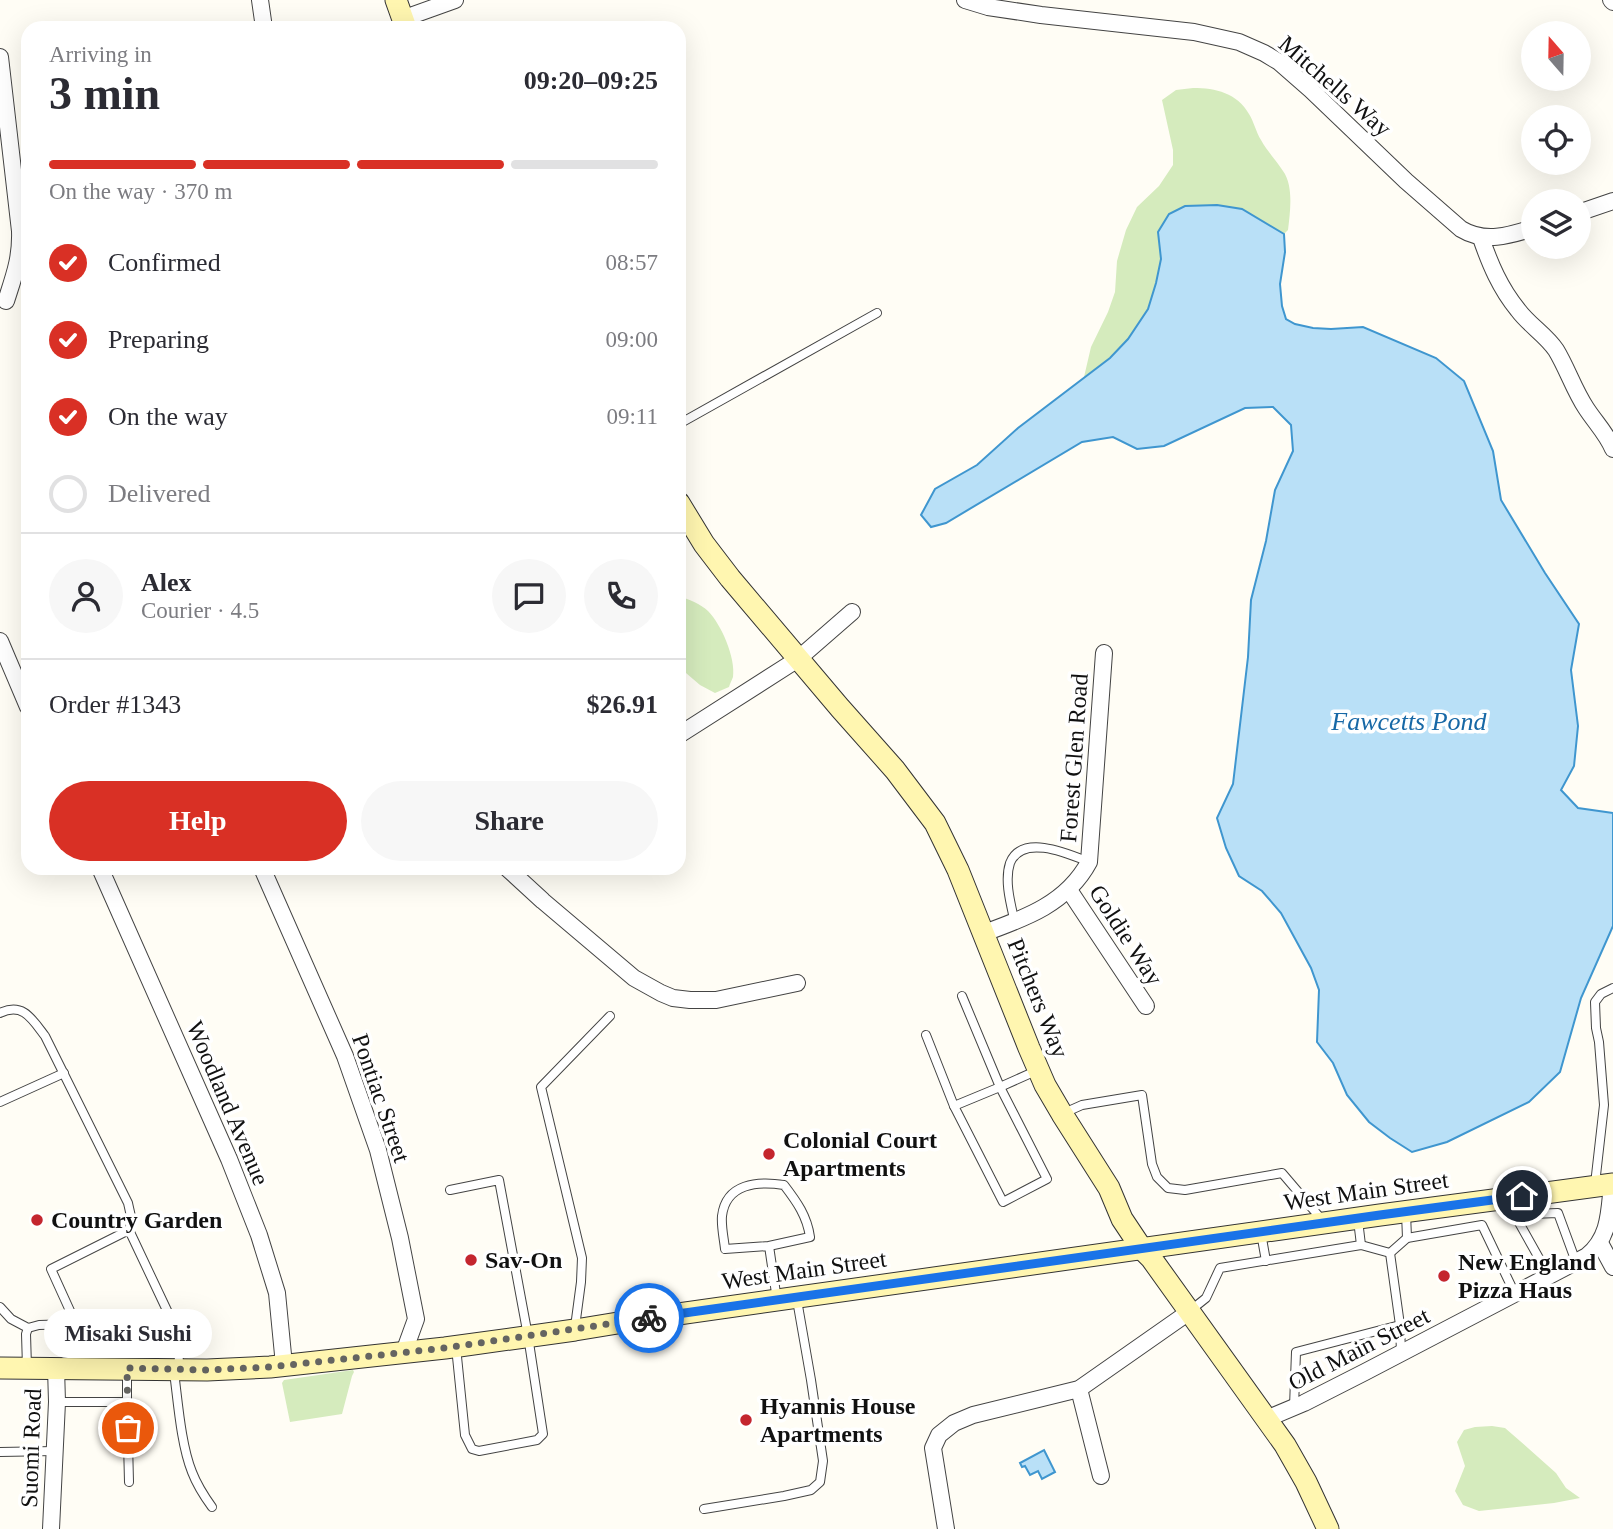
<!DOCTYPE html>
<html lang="en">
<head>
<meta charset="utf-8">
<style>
	body { margin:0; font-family:Georgia,serif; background:#f7f7f7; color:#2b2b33; height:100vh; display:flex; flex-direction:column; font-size:26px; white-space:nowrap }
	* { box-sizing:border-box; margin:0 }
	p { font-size:23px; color:#7c7c81 }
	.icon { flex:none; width:38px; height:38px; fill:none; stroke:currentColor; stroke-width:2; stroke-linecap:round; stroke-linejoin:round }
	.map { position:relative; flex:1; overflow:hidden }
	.drawer { position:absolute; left:21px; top:21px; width:665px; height:854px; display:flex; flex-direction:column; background:#fff; border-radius:21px; box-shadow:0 7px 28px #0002 }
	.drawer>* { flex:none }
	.needle { width:46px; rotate:340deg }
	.fabs { position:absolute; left:1521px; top:21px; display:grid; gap:14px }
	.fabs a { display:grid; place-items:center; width:70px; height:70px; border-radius:50%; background:#fff; box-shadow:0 7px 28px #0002; font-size:35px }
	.pin { position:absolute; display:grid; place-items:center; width:60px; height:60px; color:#fff; margin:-30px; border:4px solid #fff; border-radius:50%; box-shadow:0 2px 7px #0007 }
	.courier { position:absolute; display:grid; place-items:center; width:70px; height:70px; margin:-35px; border:5px solid #1a73e8; border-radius:50%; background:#fff; color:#222; box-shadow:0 2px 9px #0007 }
	.bubble { position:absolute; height:49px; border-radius:24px; background:#fff; box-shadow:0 7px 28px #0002; font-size:23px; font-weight:700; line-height:49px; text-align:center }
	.head em { font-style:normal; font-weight:700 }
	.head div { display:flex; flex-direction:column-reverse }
	.head { display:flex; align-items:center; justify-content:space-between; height:119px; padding:0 28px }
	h1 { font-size:46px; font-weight:700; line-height:52px }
	.bar { display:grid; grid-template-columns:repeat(4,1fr); gap:10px 7px; align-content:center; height:84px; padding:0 28px }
	.bar i { height:9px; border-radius:5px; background:#e1e1e2 }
	.bar .current { background:#d93025 }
	.bar p { grid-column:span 4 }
	.line { display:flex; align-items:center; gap:18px; padding:0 28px; border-top:2px solid #e1e1e2 }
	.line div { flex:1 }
	.round { display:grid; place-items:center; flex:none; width:74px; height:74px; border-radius:37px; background:#f7f7f7 }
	ol { padding:0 28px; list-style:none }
	li { display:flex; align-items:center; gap:21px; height:77px }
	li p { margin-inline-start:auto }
	li .icon { padding:7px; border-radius:50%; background:#d93025; color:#fff; stroke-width:4 }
	li:last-child { color:#7c7c81 }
	li i { width:38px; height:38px; border:4px solid #e1e1e2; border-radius:50% }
	.primary-button { display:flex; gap:14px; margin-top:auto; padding:14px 28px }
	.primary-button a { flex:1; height:80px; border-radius:42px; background:#d93025; color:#fff; font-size:28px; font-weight:700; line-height:80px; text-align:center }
	.primary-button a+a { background:#f7f7f7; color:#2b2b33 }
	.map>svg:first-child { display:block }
	.green { fill:#d5ebbd }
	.water { fill:#b9e0f7; stroke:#3f96cf; stroke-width:2 }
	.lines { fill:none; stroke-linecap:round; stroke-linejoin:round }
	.lane-casing { stroke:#444; stroke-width:10 }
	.street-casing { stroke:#444; stroke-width:18 }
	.secondary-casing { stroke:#333; stroke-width:23 }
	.lane { stroke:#fff; stroke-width:8 }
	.street { stroke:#fff; stroke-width:16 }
	.secondary { stroke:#fff6b0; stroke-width:21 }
	.done { stroke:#646461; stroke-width:7; stroke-dasharray:0 12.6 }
	.route { stroke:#1a73e8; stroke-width:9 }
	.poi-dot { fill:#c4262e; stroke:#fff; stroke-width:2.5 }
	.labels { text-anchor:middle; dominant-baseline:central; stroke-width:7; stroke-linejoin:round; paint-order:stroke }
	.street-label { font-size:24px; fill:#111; stroke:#fff }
	.poi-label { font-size:24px; font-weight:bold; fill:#111; stroke:#fff; text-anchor:start }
	.water-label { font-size:26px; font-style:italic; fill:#1768a6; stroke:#fff }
</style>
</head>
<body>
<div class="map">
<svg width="1613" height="1529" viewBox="0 0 1613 1529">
	<rect width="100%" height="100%" fill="#fffdf5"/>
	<g class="green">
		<path d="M 1193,88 C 1216,88 1237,93 1249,114 C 1254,122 1256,132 1261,140 C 1267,151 1276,160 1283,171 C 1294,186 1290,213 1288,230 L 1284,234 L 1242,209 L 1217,205 L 1185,206 L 1158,232 C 1159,241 1161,251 1161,260 C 1159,297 1138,332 1111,357 C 1103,365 1093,370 1084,377 L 1091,347 L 1108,312 L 1115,292 L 1117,261 L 1126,230 L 1137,207 L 1159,186 L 1173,165 L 1173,150 L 1162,100 L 1176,90 Z"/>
		<path d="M 679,596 C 688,599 701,604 708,611 C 721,624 736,658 733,677 C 732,680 730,683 729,687 L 715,693 L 700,685 L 679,667 Z"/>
		<path d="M 353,1370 L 354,1372 L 352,1376 L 342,1414 L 290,1422 L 282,1383 L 284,1380 Z"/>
		<path d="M 1492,1426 L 1505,1428 L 1520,1441 L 1556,1473 L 1566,1488 L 1580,1498 L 1554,1503 L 1479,1511 L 1463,1505 L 1455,1491 L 1465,1466 L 1457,1442 L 1464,1430 L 1475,1427 Z"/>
	</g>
	<g class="water">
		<path d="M 1217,205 L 1242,209 L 1284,234 L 1285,252 L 1280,284 L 1282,306 L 1286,319 L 1295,324 L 1313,328 L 1331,329 L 1363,327 L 1436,358 L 1464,381 L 1493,451 L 1501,500 L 1545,573 L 1579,624 L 1571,670 L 1578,726 L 1574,766 L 1561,790 L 1578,808 L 1613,813 L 1613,926 L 1581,998 L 1560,1072 L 1529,1102 L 1447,1142 L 1412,1152 L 1390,1138 L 1369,1122 L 1347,1095 L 1333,1063 L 1317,1042 L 1319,990 L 1311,968 L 1281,913 L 1262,891 L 1239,876 L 1226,848 L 1217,818 L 1233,784 L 1248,657 L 1251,600 L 1266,541 L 1275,490 L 1293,451 L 1291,425 L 1273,407 L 1245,408 L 1164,446 L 1137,449 L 1113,437 L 1082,442 L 946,523 L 931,527 L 921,515 L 935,489 L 977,465 L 1018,428 L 1110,358 L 1128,339 L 1148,309 L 1156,283 L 1161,259 L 1158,232 L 1169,214 L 1185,206 Z"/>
		<path d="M 1044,1450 L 1055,1472 L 1042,1479 L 1038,1471 L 1030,1475 L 1025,1466 L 1022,1467 L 1020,1463 Z"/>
	</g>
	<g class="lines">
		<defs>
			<g id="lane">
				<path d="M 679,424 L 877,313"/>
				<path d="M 1015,923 C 1011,905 1004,881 1010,863 C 1022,833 1069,854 1089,862"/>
				<path d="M 0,1013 C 23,1002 32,1019 45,1036 L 128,1203 L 132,1221 L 129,1230"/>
				<path d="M 926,1035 L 954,1106 L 1003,1202 L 1047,1179 L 1000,1087 L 1038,1070"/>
				<path d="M 0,1102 L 64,1073"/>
				<path d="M 954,1106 L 1000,1087 L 962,996"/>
				<path d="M 1064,1113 L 1082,1105 L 1142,1095 L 1152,1164 L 1157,1177 L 1168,1188 L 1185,1190 L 1282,1173 L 1323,1221"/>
				<path d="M 1595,1184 L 1604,1105 L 1599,1042 L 1596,1028 L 1595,1002 L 1601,994 L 1613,988"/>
				<path d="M 450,1190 L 499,1180 L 528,1336 L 543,1434 L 537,1440 L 479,1451 L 472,1449 L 465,1435 L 456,1347"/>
				<path d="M 1406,1213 L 1407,1238"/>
				<path d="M 1358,1220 L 1361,1245"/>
				<path d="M 1261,1233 L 1266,1261"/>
				<path d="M 769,1246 L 725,1249 C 724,1239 721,1226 722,1216 C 726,1183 758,1181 784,1185 C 797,1202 807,1216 810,1237 L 769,1246 L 777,1300"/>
				<path d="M 1390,1253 L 1400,1325 L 1401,1353"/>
				<path d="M 1549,1276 L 1517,1219 L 1531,1214 L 1558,1213 L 1576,1262"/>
				<path d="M 0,1307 L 11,1319 L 28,1328 L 39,1325 L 172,1321 L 178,1326 L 179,1370"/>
				<path d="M 1191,1310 L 1206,1298 L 1220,1268 L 1361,1245 L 1390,1253 L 1407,1238 L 1482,1225 L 1515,1294"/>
				<path d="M 76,1324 L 51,1269 L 129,1230 L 172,1321"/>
				<path d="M 575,1327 L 581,1282 L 582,1258 L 541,1087 L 610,1016"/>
				<path d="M 27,1367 L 26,1334 L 28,1328"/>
				<path d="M 174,1372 C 178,1402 181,1445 192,1472 C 197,1485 204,1496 212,1507"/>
				<path d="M 57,1402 L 127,1402 L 127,1370"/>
				<path d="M 127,1402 L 129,1482"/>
				<path d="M 1294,1407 L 1296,1352 L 1400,1325"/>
				<path d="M 0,1452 L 55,1451"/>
				<path d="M 704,1509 L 784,1496 L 811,1490 L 820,1482 L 823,1461 L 811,1380 L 797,1300"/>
			</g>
			<g id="street">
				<path d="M 260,0 L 264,28"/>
				<path d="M 965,0 L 988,7 L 1041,15 L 1194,32 L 1239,42 L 1264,53 L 1279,62 L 1311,90 L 1406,181 L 1461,229 C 1484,243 1509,236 1533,228"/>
				<path d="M 1611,0 L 1613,2"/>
				<path d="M 402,19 L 455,0"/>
				<path d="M 0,57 L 20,231 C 21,258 14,276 6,301"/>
				<path d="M 1578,213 L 1613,201"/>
				<path d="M 1481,238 C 1490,264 1500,288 1518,310 C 1529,325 1546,335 1556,350 C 1567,368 1574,390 1586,408 C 1595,422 1607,434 1613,449"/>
				<path d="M 0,641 L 28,707"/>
				<path d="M 679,735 L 798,659 L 852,612"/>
				<path d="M 100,868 L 229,1159 L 259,1235 L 277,1293 L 284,1365"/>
				<path d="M 262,868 L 345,1056 L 378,1150 L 400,1238 L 416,1319 L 404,1352"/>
				<path d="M 507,868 L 543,901 L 634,978 L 661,993 L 673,998 L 690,1000 L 716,1000 L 797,983"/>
				<path d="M 1069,890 L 1146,1006"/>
				<path d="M 984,933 C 1026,918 1067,903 1089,862 L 1104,653"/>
				<path d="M 1600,1243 L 1613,1267"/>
				<path d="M 1079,1389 L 1101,1476"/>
				<path d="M 1266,1419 L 1304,1403 L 1365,1372 L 1587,1256 C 1610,1237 1609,1212 1612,1184"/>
				<path d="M 51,1529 L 57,1402 L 56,1368"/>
				<path d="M 946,1529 L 933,1448 L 939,1435 L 954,1423 L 973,1415 L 1079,1389 L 1189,1312"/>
			</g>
			<g id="secondary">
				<path d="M 396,0 L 406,28"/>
				<path d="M 679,503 L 704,544 L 730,578 L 840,708 L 895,770 L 935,823 L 958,870 L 1029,1048 L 1045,1085 L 1062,1114 L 1109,1188 L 1122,1219 L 1142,1249 L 1151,1258 L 1285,1445 L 1306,1482 L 1328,1529"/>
				<path d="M 0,1368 L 207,1370 L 270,1367 L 445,1348 L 575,1330 L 636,1320 L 1380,1215 L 1613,1184"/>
			</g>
		</defs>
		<use href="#lane" class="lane-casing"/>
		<use href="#street" class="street-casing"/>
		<use href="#secondary" class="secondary-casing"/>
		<use href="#lane" class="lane"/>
		<use href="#street" class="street"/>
		<use href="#secondary" class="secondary"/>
	</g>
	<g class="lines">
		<path class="done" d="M 128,1428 L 127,1368 L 207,1370 L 270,1367 L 445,1348 L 649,1318"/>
		<path class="route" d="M 649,1318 L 1380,1215 L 1522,1196"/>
	</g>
	<g class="poi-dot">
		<circle cx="769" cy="1154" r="7"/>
		<circle cx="37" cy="1220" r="7"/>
		<circle cx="471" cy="1260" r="7"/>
		<circle cx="1444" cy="1276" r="7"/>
		<circle cx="746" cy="1420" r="7"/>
	</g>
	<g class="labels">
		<g class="street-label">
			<text transform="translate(1335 86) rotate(41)">Mitchells Way</text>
			<text transform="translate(1074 758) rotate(-86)">Forest Glen Road</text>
			<text transform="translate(1126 935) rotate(57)">Goldie Way</text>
			<text transform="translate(1038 998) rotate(68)">Pitchers Way</text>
			<text transform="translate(381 1098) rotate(71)">Pontiac Street</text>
			<text transform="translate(228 1103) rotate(67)">Woodland Avenue</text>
			<text transform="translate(1366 1191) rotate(-8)">West Main Street</text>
			<text transform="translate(804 1270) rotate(-8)">West Main Street</text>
			<text transform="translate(1359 1349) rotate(-27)">Old Main Street</text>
			<text transform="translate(31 1448) rotate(-88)">Suomi Road</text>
		</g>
		<g class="poi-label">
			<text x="783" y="1140">Colonial Court<tspan x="783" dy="28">Apartments</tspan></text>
			<text x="51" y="1220">Country Garden</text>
			<text x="485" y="1260">Sav-On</text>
			<text x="1458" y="1262">New England<tspan x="1458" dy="28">Pizza Haus</tspan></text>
			<text x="760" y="1406">Hyannis House<tspan x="760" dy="28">Apartments</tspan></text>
		</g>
		<g class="water-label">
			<text x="1409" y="721">Fawcetts Pond</text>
		</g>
	</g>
</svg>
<div class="fabs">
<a><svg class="needle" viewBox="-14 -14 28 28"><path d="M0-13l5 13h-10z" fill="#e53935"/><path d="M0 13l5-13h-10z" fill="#7c7c81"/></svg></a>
<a><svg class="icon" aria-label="locate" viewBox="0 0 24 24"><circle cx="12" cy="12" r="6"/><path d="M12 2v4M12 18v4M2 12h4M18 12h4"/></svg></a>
<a><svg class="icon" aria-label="layers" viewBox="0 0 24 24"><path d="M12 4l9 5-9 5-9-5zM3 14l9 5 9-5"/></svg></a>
</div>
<div class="pin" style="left:128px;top:1428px;background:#ea580c"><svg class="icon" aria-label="bag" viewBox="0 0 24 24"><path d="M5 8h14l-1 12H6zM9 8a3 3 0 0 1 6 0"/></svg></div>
<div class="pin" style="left:1522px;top:1196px;background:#1f2937"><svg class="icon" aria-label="home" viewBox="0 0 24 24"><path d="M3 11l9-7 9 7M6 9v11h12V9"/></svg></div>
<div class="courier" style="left:649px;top:1318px"><svg class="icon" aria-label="bike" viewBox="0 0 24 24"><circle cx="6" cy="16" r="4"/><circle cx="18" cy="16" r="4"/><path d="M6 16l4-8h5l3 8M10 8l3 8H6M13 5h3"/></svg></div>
<div class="bubble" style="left:44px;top:1309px;width:168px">Misaki Sushi</div>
<section class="drawer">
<div class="head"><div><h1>3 min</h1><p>Arriving in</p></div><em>09:20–09:25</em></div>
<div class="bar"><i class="current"></i><i class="current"></i><i class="current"></i><i></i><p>On the way · 370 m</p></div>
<ol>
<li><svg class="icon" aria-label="check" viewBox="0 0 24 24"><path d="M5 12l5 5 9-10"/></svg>Confirmed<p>08:57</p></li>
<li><svg class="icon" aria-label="check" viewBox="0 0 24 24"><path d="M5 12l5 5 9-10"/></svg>Preparing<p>09:00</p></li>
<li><svg class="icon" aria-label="check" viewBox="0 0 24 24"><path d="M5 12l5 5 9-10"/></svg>On the way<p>09:11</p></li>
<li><i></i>Delivered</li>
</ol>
<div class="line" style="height:126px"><a class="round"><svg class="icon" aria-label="person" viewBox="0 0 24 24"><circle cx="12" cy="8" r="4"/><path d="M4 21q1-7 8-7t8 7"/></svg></a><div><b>Alex</b><p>Courier · 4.5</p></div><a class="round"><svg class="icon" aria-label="chat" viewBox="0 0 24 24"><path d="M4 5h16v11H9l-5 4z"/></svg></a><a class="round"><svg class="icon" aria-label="phone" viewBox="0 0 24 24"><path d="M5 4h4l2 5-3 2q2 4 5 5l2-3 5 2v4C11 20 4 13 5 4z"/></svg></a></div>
<div class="line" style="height:91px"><div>Order #1343</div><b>$26.91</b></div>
<div class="primary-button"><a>Help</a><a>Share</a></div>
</section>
</div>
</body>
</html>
